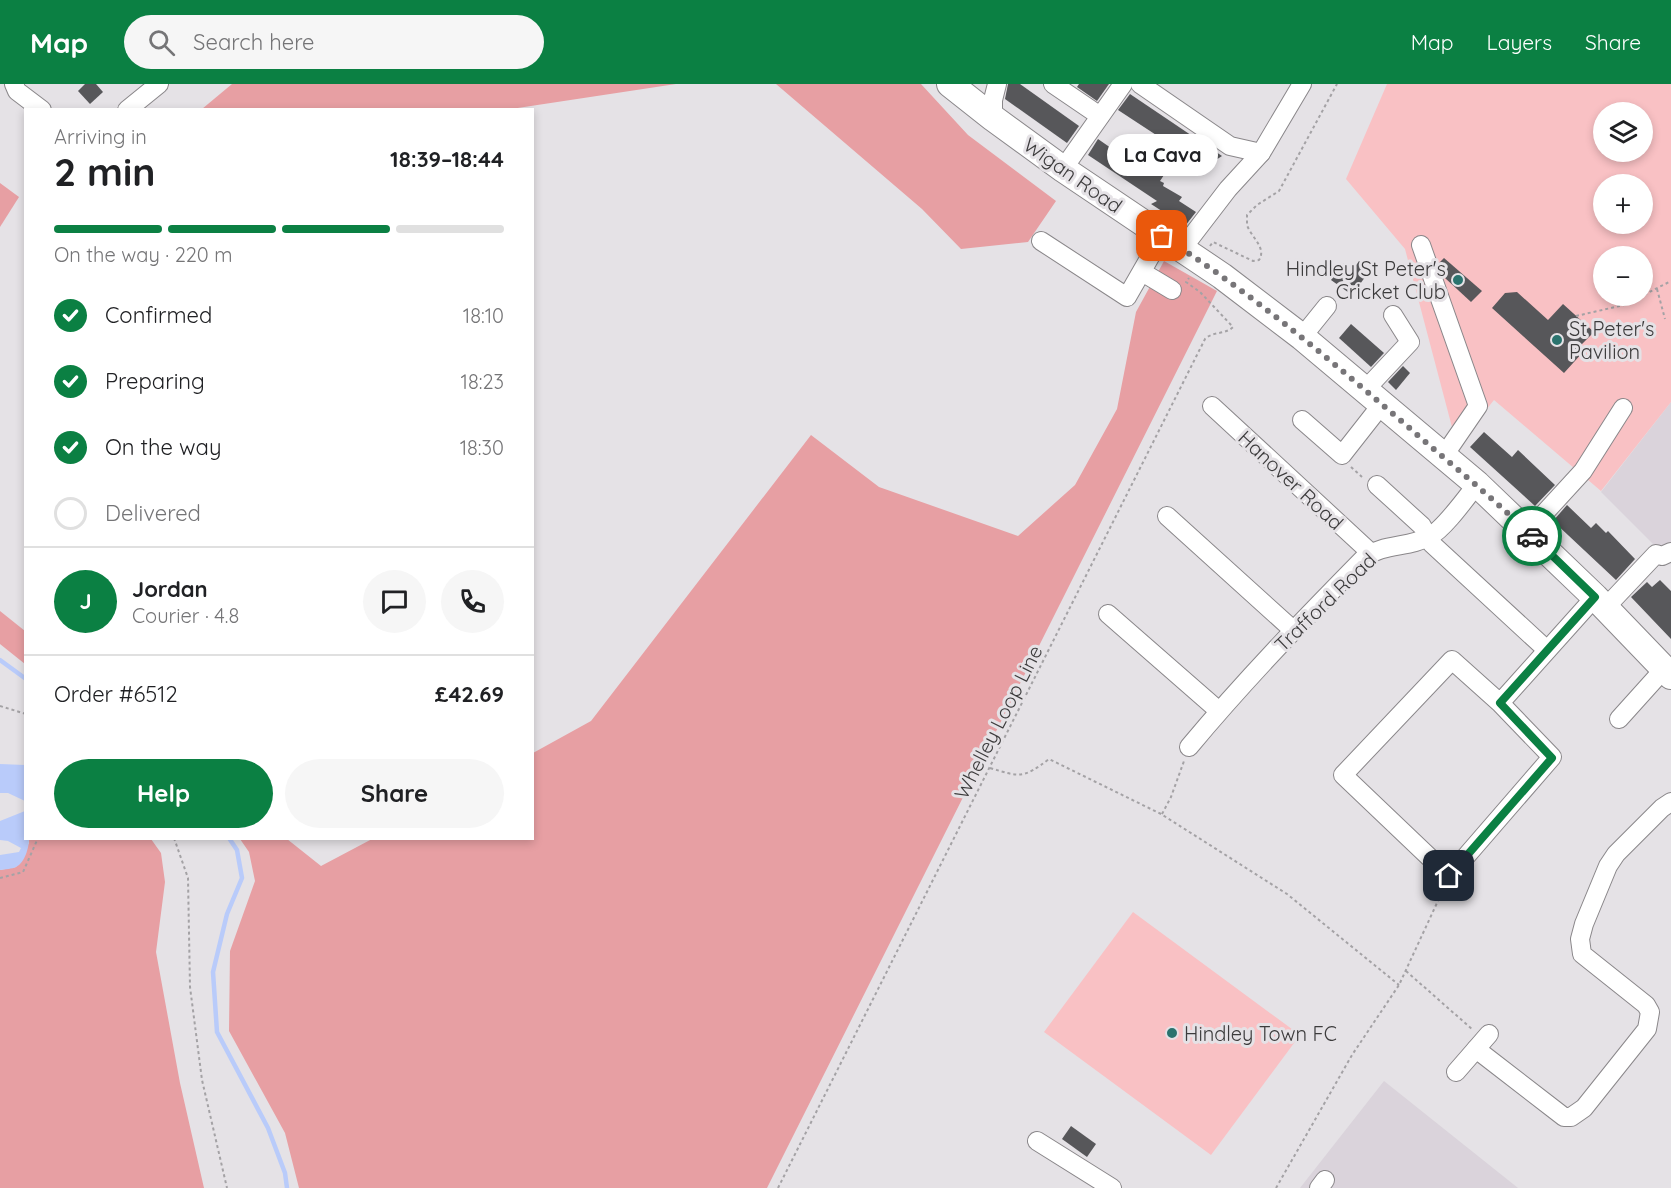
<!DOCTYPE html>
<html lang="en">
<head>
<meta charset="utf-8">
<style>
	body { margin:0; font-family:Quicksand,sans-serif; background:#f6f6f6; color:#202124; height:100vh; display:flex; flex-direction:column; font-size:22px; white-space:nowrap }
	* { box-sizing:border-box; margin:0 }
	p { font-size:20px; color:#757577 }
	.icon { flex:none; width:33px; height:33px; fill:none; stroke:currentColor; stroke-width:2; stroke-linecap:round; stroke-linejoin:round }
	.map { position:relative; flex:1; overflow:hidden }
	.sheet { position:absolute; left:24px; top:24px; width:510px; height:732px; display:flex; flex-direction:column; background:#fff; border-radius:0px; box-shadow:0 3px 9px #0003 }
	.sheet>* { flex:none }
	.buttons { position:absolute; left:1593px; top:18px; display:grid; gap:12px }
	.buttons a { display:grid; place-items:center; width:60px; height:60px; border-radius:50%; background:#fff; box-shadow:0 3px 9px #0003; font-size:30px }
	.pin { position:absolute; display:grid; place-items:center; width:51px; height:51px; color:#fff; margin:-26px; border-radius:12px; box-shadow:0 3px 9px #0006 }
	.courier { position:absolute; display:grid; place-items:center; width:60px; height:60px; margin:-30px; border:4px solid #0b8043; border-radius:50%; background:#fff; color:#222; box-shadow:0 2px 8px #0007 }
	.bubble { position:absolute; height:42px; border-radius:21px; background:#fff; box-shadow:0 3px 9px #0003; font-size:20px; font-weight:800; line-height:42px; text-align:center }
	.head em { font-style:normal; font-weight:800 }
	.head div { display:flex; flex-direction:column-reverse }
	.head { display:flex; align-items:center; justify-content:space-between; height:102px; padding:0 30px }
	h1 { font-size:39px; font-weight:800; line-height:45px }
	.bar { display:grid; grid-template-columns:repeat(4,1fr); gap:9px 6px; align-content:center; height:72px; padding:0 30px }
	.bar i { height:8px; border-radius:4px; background:#e0e0e0 }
	.bar .active { background:#0b8043 }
	.bar p { grid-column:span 4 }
	.line { display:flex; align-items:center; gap:15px; padding:0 30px; border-top:2px solid #e0e0e0 }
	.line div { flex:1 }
	.round { display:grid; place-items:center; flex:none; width:63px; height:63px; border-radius:32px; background:#f6f6f6 }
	ol { padding:0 30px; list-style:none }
	li { display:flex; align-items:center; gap:18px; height:66px }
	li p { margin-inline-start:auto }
	li .icon { padding:6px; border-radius:50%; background:#0b8043; color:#fff; stroke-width:4 }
	li:last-child { color:#757577 }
	li i { width:33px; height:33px; border:3px solid #e0e0e0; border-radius:50% }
	.primary-button { display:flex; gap:12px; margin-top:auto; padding:12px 30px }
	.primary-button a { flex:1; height:69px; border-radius:36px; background:#0b8043; color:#fff; font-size:24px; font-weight:800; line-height:69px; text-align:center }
	.primary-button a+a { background:#f6f6f6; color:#202124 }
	header { display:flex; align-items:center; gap:36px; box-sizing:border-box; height:84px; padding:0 30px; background:#0b8043; color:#fff }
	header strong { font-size:28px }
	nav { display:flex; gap:33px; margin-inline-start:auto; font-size:21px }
	.search { width:420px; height:54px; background:#f6f6f6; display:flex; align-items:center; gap:15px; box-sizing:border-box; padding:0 21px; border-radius:33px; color:#757577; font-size:22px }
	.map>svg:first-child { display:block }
	.built { fill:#dad3db }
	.green { fill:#f9c1c4; fill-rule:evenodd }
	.forest { fill:#e79fa3 }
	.water { fill:#b9cbfa }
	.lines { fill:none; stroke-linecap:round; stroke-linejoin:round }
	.stream { stroke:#b9cbfa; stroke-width:4.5 }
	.building { fill:#57575a }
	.minor-casing { stroke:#8a878a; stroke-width:20 }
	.highway-casing { stroke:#8a878a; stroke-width:28 }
	.path { stroke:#a4a2a5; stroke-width:2; stroke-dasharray:3 3; stroke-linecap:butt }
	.minor { stroke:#fff; stroke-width:18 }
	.highway { stroke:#fff; stroke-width:26 }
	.done { stroke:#777578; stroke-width:6; stroke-dasharray:0 10.8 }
	.route { stroke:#0b8043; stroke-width:8 }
	.poi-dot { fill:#2a736e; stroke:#e5e2e6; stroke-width:2 }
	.labels { text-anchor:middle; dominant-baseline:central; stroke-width:6; stroke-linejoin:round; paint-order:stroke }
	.street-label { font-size:20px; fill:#3c3b3c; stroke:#e5e2e6 }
	.poi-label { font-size:20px; fill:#3c3b3c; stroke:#e5e2e6; text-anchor:start }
</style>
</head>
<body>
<header>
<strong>Map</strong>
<div class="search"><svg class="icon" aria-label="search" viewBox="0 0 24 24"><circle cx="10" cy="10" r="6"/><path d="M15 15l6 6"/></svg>Search here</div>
<nav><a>Map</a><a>Layers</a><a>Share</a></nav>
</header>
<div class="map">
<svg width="1671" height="1104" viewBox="0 0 1671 1104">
	<rect width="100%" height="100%" fill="#e5e2e6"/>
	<g class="built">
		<path d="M 1671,318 L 1671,478 L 1601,408 Z"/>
		<path d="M 1384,997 L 1518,1104 L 1300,1104 Z"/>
	</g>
	<g class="green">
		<path d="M 1387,0 L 1671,0 L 1671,318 L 1601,407 L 1494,316 L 1457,362 L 1405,165 L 1346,95 ZM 1604,28 L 1642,28 L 1642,68 L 1604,68 ZM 1604,100 L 1642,100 L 1642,140 L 1604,140 ZM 1604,172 L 1642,172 L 1642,212 L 1604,212 Z"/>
		<path d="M 1133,828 L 1300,951 L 1211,1071 L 1044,948 Z"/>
	</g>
	<g class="forest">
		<path d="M 232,0 L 676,0 L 511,25 L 202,25 Z"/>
		<path d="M 776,0 L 921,0 L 968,51 L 1056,117 L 1028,158 L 961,165 L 922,125 Z"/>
		<path d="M 0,99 L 19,113 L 0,143 Z"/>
		<path d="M 1164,177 L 1217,207 L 767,1104 L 299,1104 L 285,1049 L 229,947 L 230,867 L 255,797 L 249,768 L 240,755 L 287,755 L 321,782 L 372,755 L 532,754 L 533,669 L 591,637 L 811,351 L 879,403 L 1018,452 L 1075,401 L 1117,325 L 1136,228 Z"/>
		<path d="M 0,527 L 25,547 L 25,580 L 0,560 Z"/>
		<path d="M 29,755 L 151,755 L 161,769 L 165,798 L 156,868 L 180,999 L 204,1104 L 0,1104 L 0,786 L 16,783 L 29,759 Z"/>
	</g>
	<g class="water">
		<path d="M 0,680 L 25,681 L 25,717 L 8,709 L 0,709 Z"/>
		<path d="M 25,727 L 26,754 L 29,755 C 29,763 25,779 16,783 C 12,785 5,785 0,786 L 0,771 L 19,768 L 21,764 L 8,757 L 0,756 L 0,737 Z"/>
	</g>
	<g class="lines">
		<g class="stream">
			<path d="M 0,576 L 26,595"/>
			<path d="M 229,754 L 237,766 L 242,794 L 227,830 L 213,888 L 217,948 L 268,1044 L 285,1089 L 287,1104"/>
		</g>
	</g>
	<g class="building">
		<path d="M 85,0 L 96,0 L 103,8 L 90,20 L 78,7 Z"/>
		<path d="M 1008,0 L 1020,0 L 1079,42 L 1067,59 L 1005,15 Z"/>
		<path d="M 1079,0 L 1109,0 L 1097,17 L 1077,3 Z"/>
		<path d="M 1130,10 L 1222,72 L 1205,83 L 1118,26 Z"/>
		<path d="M 1098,55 L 1134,80 L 1139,73 L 1166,88 L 1160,97 L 1164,99 L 1163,102 L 1182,113 L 1179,117 L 1196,128 L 1185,142 L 1151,120 L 1157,117 L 1088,71 Z"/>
		<path d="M 1444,174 L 1482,207 L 1471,218 L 1445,194 L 1439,179 Z"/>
		<path d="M 1359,177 L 1371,185 L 1352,211 L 1331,196 L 1344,179 L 1353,186 Z"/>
		<path d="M 1517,208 L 1548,236 L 1563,220 L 1594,248 L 1579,263 L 1584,267 L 1564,289 L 1492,224 L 1505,209 Z"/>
		<path d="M 1351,240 L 1384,269 L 1371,283 L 1339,254 Z"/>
		<path d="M 1403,282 L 1410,289 L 1396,306 L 1388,298 Z"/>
		<path d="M 1484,348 L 1512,373 L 1518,366 L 1555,401 L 1535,422 L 1470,363 Z"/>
		<path d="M 1567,421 L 1591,444 L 1596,439 L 1606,449 L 1608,447 L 1635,475 L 1616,496 L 1553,437 Z"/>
		<path d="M 1660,496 L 1671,507 L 1671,555 L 1631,513 L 1647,498 L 1652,503 Z"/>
		<path d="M 1071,1042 L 1096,1060 L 1087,1073 L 1062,1055 Z"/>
	</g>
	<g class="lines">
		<defs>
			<g id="minor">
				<path d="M 14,0 L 17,7 L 42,26"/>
				<path d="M 1053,0 L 1100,32"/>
				<path d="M 1140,0 L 1230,62 L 1261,69"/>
				<path d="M 127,26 L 159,0"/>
				<path d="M 993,34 L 993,16 L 997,0"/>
				<path d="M 1063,85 L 1123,0"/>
				<path d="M 1041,157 L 1127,213 L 1162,152"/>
				<path d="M 1421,161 L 1478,322 L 1443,373"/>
				<path d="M 1182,165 L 1228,105 L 1261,69 L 1302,0"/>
				<path d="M 1142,188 L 1172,206"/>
				<path d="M 1302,253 L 1327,222"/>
				<path d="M 1365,306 L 1410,258 L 1393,231"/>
				<path d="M 1212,322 L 1371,469"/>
				<path d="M 1302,336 L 1342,371 L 1382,320"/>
				<path d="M 1377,401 L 1422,442 L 1432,460 L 1547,566"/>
				<path d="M 1167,432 L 1293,546"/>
				<path d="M 1528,447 L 1583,387 L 1623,324"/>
				<path d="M 1606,523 L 1656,470 L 1662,472 L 1671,468"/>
				<path d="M 1108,530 L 1219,627"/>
				<path d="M 1500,619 L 1552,673 L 1449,792 L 1343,691 L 1452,576 L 1500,619 L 1595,513"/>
				<path d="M 1619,635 L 1664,585"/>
				<path d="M 1189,663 C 1244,597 1304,535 1364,474 C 1383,459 1410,464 1430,452 C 1444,445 1466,414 1477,400"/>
				<path d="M 1476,965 L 1489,950"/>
				<path d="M 1456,988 L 1476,965 L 1564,1033 L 1571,1033 L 1584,1024 L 1647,945 L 1650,928 L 1646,921 L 1582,870 L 1580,855 L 1584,840 L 1608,782 L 1616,770 L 1662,724 L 1671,718"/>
				<path d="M 1037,1057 L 1112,1104"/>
				<path d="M 1319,1104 L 1325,1096"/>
			</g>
			<path id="highway" d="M 950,0 L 993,34 L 1063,85 L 1222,192 L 1302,253 L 1477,400 L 1595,513 L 1671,592"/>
		</defs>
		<use href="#minor" class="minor-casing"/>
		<use href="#highway" class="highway-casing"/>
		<g class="path">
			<path d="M 1210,162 L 1213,158 L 1253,177 L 1259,176 C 1267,164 1251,153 1247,141 C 1247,138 1247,134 1247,131 L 1257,121 L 1279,107 L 1337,0"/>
			<path d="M 1657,205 L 1665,235"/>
			<path d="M 1576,232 L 1624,221 L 1671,197"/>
			<path d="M 1351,383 L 1362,393"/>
			<path d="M 0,622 L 26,630"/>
			<path d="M 990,684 C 1020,693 1023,695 1049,675 L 1161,730 L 1287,810 L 1399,901"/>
			<path d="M 1162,730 L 1171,713 L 1184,677"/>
			<path d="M 174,754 L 188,794 L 190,903 L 202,996 L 227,1104"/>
			<path d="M 0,794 L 23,788 L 38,754"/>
			<path d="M 1406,887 L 1473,946"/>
			<path d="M 778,1104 L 1205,255 C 1213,247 1225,251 1233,243 L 1200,208 L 1186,198 L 1189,194"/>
			<path d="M 1276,1104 L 1352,971 L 1399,901 L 1443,806"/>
		</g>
		<use href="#minor" class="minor"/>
		<use href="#highway" class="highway"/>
	</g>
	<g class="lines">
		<path class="done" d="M 1162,152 C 1249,207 1328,274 1406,341 C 1448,378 1492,413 1532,452"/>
		<path class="route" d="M 1449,792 L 1552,674 L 1500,619 L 1595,513 L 1532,452"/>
	</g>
	<g class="poi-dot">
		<circle cx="1458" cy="196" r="6"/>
		<circle cx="1557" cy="256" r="6"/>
		<circle cx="1172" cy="949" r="6"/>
	</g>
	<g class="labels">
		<g class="street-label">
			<text transform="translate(1073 91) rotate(35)">Wigan Road</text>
			<text transform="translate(1291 396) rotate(43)">Hanover Road</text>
			<text transform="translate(1325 518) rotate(-44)">Trafford Road</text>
			<text transform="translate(998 638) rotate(-63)">Whelley Loop Line</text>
		</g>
		<g class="poi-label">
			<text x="1446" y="184" text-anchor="end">Hindley St Peter's<tspan x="1446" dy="23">Cricket Club</tspan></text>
			<text x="1569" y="244">St Peter's<tspan x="1569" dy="23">Pavilion</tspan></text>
			<text x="1184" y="949">Hindley Town FC</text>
		</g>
	</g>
</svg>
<div class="buttons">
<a><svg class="icon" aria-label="layers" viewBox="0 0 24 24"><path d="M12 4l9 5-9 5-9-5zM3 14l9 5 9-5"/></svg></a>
<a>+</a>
<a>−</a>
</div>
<div class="pin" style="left:1162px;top:152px;background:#ea580c"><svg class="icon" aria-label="bag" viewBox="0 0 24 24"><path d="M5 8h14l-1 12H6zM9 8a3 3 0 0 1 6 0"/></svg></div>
<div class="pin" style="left:1449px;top:792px;background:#1f2937"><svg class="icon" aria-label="home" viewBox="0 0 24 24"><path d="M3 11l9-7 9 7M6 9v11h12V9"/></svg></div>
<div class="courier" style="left:1532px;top:452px"><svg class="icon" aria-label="car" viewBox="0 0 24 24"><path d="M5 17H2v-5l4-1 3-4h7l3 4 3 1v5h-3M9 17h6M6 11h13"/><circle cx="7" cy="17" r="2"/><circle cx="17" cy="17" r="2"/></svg></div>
<div class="bubble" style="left:1107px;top:50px;width:111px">La Cava</div>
<section class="sheet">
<div class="head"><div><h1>2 min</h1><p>Arriving in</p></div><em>18:39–18:44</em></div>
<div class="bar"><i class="active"></i><i class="active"></i><i class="active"></i><i></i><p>On the way · 220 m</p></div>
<ol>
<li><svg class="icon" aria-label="check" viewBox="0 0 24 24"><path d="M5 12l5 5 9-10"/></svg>Confirmed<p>18:10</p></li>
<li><svg class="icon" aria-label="check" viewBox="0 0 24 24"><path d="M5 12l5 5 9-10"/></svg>Preparing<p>18:23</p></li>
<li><svg class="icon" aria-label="check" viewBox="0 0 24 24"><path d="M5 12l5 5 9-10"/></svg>On the way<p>18:30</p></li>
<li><i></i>Delivered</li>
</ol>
<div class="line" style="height:108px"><b class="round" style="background:#0b8043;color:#fff">J</b><div><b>Jordan</b><p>Courier · 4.8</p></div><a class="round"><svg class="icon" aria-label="chat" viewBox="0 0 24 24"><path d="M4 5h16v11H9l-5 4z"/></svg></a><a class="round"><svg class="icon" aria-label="phone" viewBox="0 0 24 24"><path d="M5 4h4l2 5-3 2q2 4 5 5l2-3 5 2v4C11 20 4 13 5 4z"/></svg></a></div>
<div class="line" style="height:78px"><div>Order #6512</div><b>£42.69</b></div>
<div class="primary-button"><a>Help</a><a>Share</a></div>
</section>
</div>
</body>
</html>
